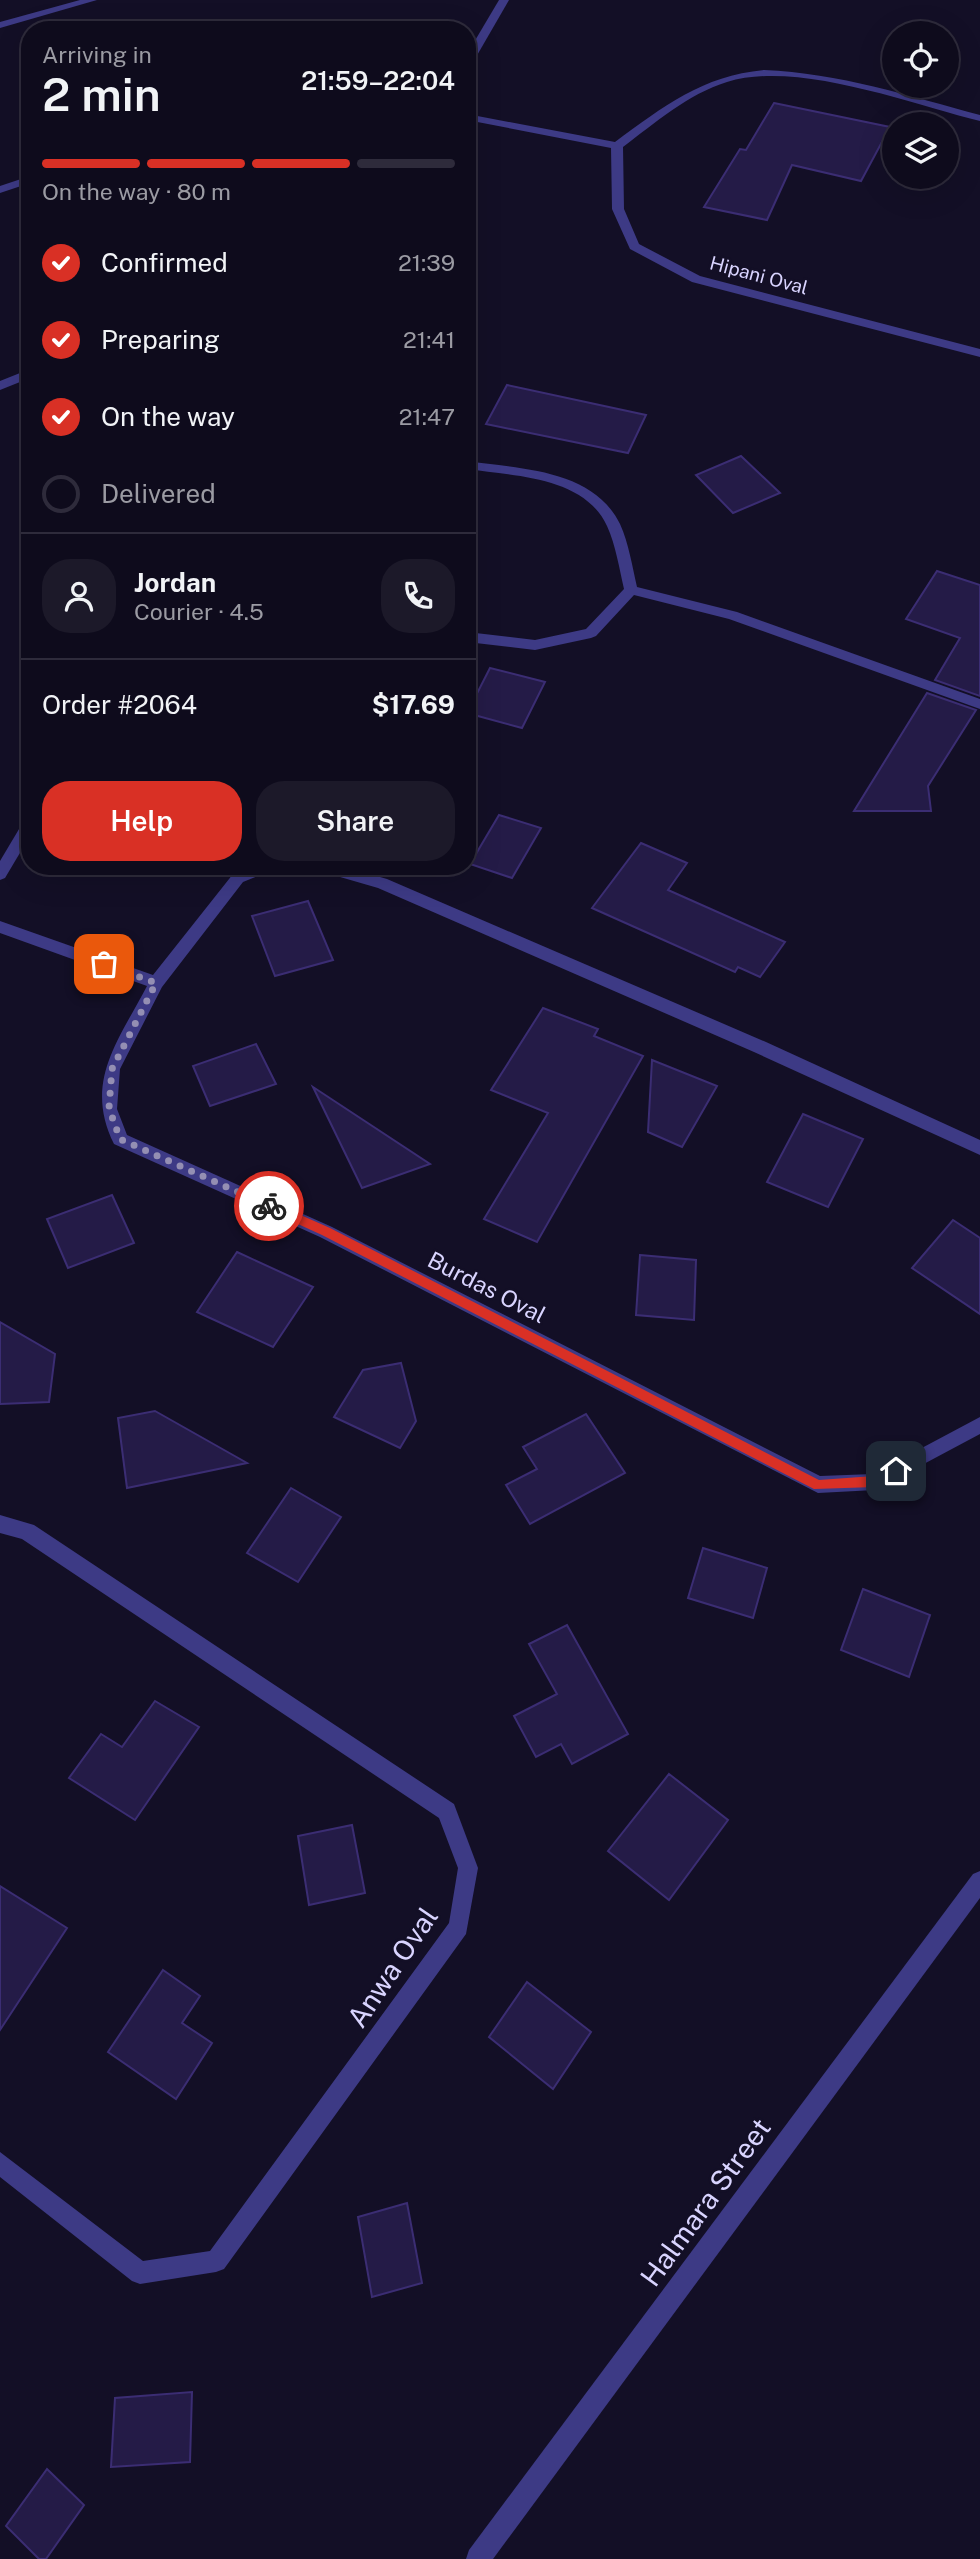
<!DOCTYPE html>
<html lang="en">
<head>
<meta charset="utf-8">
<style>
	body { margin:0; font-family:"Public Sans",sans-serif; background:#1c1929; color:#f1f3f6; height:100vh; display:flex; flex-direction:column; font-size:26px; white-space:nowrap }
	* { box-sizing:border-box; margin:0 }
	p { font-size:23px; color:#9b9ba3 }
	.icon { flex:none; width:38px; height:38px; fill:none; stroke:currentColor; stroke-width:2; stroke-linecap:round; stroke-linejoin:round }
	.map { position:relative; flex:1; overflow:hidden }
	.panel { position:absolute; left:21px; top:21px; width:455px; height:854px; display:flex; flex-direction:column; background:#0e0b1c; border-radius:28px; box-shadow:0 7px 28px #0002,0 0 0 2px #2e2b3b }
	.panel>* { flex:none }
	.buttons { position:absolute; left:882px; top:21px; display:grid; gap:14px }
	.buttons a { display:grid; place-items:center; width:77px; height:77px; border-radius:50%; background:#0e0b1c; box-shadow:0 7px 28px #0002,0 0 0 2px #2e2b3b; font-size:35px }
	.pin { position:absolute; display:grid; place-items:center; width:60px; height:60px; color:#fff; margin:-30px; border-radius:14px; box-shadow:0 4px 10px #0006 }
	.courier { position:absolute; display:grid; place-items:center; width:70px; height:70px; margin:-35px; border:5px solid #d93025; border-radius:50%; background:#fff; color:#222; box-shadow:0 2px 9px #0007 }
	.head em { font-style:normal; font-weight:600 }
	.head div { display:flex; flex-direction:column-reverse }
	.head { display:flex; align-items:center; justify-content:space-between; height:119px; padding:0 21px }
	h1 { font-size:46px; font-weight:600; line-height:52px }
	.bar { display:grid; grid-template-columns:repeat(4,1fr); gap:10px 7px; align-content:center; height:84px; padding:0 21px }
	.bar i { height:9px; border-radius:5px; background:#2e2b3b }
	.bar .current { background:#d93025 }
	.bar p { grid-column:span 4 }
	.line { display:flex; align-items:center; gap:18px; padding:0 21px; border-top:2px solid #2e2b3b }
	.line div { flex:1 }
	.round { display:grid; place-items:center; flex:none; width:74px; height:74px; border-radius:28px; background:#1c1929 }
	ol { padding:0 21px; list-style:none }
	li { display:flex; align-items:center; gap:21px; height:77px }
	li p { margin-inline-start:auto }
	li .icon { padding:7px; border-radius:50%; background:#d93025; color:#fff; stroke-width:4 }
	li:last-child { color:#9b9ba3 }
	li i { width:38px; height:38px; border:4px solid #2e2b3b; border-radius:50% }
	.primary-button { display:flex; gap:14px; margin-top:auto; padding:14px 21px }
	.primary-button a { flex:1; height:80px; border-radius:28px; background:#d93025; color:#fff; font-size:28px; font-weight:600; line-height:80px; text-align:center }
	.primary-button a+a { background:#1c1929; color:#f1f3f6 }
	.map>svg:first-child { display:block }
	.building { fill:#241b47; stroke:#3b2d73; stroke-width:2 }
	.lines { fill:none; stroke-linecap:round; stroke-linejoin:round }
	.minor { fill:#3d3a85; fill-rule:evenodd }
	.route { fill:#d93025 }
	.done { stroke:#948fb3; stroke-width:7; stroke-dasharray:0 12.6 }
	.labels { text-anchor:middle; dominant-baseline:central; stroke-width:5; stroke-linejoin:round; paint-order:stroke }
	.far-street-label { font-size:19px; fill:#d9d4ff; stroke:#130f26 }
	.street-label { font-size:23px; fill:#d9d4ff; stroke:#130f26 }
	.near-street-label { font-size:28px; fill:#d9d4ff; stroke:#130f26 }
</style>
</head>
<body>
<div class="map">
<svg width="980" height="2559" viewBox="0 0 980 2559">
	<rect width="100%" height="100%" fill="#130f26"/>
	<g class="building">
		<path d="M 774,103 L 890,127 L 861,181 L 792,165 L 767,220 L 704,207 L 740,149 L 746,150 Z"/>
		<path d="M 507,385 L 646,415 L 628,453 L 486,424 Z"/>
		<path d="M 741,456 L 780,493 L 733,513 L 696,475 Z"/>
		<path d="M 937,571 L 980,585 L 980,696 L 935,680 L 960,638 L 906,619 Z"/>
		<path d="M 490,668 L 545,682 L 522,728 L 467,713 Z"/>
		<path d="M 927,693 L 976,710 L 928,786 L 931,811 L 854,811 Z"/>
		<path d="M 499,815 L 541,828 L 512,878 L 470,864 Z"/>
		<path d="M 641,843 L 687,863 L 668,890 L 785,942 L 760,977 L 738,967 L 735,972 L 592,908 Z"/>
		<path d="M 308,901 L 333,960 L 275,976 L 252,916 Z"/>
		<path d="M 543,1008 L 598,1029 L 594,1036 L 643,1056 L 537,1242 L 484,1219 L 548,1113 L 491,1090 Z"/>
		<path d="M 256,1044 L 276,1084 L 210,1106 L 193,1066 Z"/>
		<path d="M 652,1060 L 717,1086 L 682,1147 L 648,1132 Z"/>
		<path d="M 313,1087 L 430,1164 L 362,1188 Z"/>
		<path d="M 803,1114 L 863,1139 L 828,1207 L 767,1182 Z"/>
		<path d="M 112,1195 L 134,1243 L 68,1268 L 47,1219 Z"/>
		<path d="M 953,1220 L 980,1238 L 980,1314 L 912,1268 Z"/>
		<path d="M 237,1252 L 313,1287 L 273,1347 L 197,1312 Z"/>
		<path d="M 640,1255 L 696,1260 L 694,1320 L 636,1315 Z"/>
		<path d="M 0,1322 L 55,1354 L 49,1402 L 0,1404 Z"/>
		<path d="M 401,1363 L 416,1421 L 400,1448 L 334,1417 L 363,1370 Z"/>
		<path d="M 155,1411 L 247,1463 L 127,1488 L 118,1418 Z"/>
		<path d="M 586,1414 L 625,1473 L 530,1524 L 506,1485 L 537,1469 L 523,1447 Z"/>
		<path d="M 291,1488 L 341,1517 L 298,1582 L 247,1553 Z"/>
		<path d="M 703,1548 L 767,1568 L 753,1618 L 688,1598 Z"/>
		<path d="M 863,1589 L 930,1615 L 909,1677 L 841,1650 Z"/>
		<path d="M 567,1625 L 628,1734 L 572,1764 L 561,1744 L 536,1757 L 514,1716 L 557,1694 L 529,1644 Z"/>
		<path d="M 155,1701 L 199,1727 L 135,1820 L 69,1778 L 101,1734 L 122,1747 Z"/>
		<path d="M 669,1774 L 728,1820 L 669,1900 L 608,1851 Z"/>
		<path d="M 352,1825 L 365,1893 L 309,1905 L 298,1836 Z"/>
		<path d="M 0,1886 L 67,1928 L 0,2030 Z"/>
		<path d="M 163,1970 L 200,1996 L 182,2023 L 212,2043 L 176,2099 L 108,2052 Z"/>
		<path d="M 527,1982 L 591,2032 L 553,2089 L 489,2037 Z"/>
		<path d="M 407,2203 L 422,2283 L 372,2297 L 358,2217 Z"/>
		<path d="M 192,2392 L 190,2462 L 111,2467 L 115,2398 Z"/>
		<path d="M 47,2469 L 84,2505 L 46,2559 L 39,2559 L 6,2526 Z"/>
	</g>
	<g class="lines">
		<g class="minor">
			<path d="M 80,0 L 97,0 L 0,28 L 0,22 Z"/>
			<path d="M 499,0 L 509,0 L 472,64 L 467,67 L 467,54 Z"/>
			<path d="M 764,70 C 839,73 909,96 980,115 L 980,121 C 911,104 797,60 727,82 C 688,94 655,123 623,147 L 624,209 L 639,244 L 700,276 L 980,349 L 980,357 L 692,282 L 630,249 L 612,209 L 611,148 L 467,120 L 467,114 L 615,142 C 664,106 702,76 764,70 Z"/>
			<path d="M 30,176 L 30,183 L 0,193 L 0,186 Z"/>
			<path d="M 30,369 L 30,378 L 0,390 L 0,381 Z"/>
			<path d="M 467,461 C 520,469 593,469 620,524 C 629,544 632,566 637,587 L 737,612 L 980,699 L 980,709 L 729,619 L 634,595 L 596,636 L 591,638 L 535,650 L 467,642 L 467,632 L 535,640 L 586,629 L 624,589 C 619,568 616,546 607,526 C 584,476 514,476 467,469 Z"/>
			<path d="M 30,818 L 30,836 L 5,878 L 0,880 L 0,861 L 25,819 Z"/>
			<path d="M 252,866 L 275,866 L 273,870 L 243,882 L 162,987 L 120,1069 L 117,1109 L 127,1135 L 332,1227 L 820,1476 L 873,1474 L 980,1417 L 980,1434 L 875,1490 L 818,1493 L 320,1237 L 114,1144 C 83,1082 119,1040 147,986 L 0,933 L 0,921 L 153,975 L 233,874 Z"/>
			<path d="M 314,866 L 342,866 L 387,879 L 766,1042 L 980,1140 L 980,1155 L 754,1052 L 378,888 L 316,870 Z"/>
			<path d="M 0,1515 L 34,1525 L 454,1804 L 478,1868 L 466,1934 L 224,2269 L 216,2272 L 140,2284 L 132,2281 L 0,2177 L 0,2152 L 143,2261 L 210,2251 L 449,1923 L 458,1868 L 439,1818 L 22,1539 L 0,1533 Z"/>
			<path d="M 980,1871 L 980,1898 L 493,2559 L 466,2559 L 469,2550 L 973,1874 Z"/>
		</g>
	</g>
	<path class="route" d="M 269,1201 L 330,1228 L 819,1480 L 874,1476 L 896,1465 L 902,1471 L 875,1487 L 814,1489 L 322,1235 L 265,1209 L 263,1206 Z"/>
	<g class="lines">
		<path class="done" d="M 104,964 L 156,983 L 112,1069 L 109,1108 L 120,1139 L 269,1206"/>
	</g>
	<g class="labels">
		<g class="far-street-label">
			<text transform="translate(759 275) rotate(15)">Hipani Oval</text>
		</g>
		<g class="street-label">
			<text transform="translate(487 1287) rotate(27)">Burdas Oval</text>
		</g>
		<g class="near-street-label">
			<text transform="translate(392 1967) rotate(-56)">Anwa Oval</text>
			<text transform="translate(705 2202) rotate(-54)">Halmara Street</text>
		</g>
	</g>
</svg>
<div class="buttons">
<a><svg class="icon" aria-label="locate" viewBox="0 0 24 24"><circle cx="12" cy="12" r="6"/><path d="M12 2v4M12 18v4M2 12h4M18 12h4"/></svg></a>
<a><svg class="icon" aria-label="layers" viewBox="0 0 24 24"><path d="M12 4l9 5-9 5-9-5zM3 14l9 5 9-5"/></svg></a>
</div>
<div class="pin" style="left:104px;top:964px;background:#ea580c"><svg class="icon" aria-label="bag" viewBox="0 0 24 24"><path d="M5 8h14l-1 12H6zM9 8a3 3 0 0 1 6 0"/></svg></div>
<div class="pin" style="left:896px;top:1471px;background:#1f2937"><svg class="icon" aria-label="home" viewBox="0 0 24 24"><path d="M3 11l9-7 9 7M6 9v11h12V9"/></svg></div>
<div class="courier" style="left:269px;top:1206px"><svg class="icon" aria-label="bike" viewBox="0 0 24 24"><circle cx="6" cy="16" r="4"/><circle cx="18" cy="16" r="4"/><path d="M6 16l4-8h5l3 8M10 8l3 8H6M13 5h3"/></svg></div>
<section class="panel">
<div class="head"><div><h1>2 min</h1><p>Arriving in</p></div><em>21:59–22:04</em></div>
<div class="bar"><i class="current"></i><i class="current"></i><i class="current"></i><i></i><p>On the way · 80 m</p></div>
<ol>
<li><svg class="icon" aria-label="check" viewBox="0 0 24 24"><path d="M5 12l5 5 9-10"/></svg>Confirmed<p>21:39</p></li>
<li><svg class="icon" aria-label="check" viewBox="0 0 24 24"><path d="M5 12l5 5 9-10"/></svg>Preparing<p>21:41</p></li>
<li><svg class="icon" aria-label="check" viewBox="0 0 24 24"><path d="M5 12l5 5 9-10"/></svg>On the way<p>21:47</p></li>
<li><i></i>Delivered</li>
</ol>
<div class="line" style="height:126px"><a class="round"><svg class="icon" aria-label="person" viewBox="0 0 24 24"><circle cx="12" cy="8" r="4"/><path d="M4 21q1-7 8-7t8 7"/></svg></a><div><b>Jordan</b><p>Courier · 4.5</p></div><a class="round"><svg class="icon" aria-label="phone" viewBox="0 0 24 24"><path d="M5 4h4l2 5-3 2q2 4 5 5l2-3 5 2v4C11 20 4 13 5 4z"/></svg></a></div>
<div class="line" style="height:91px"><div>Order #2064</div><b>$17.69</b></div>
<div class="primary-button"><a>Help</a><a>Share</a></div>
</section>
</div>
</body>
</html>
